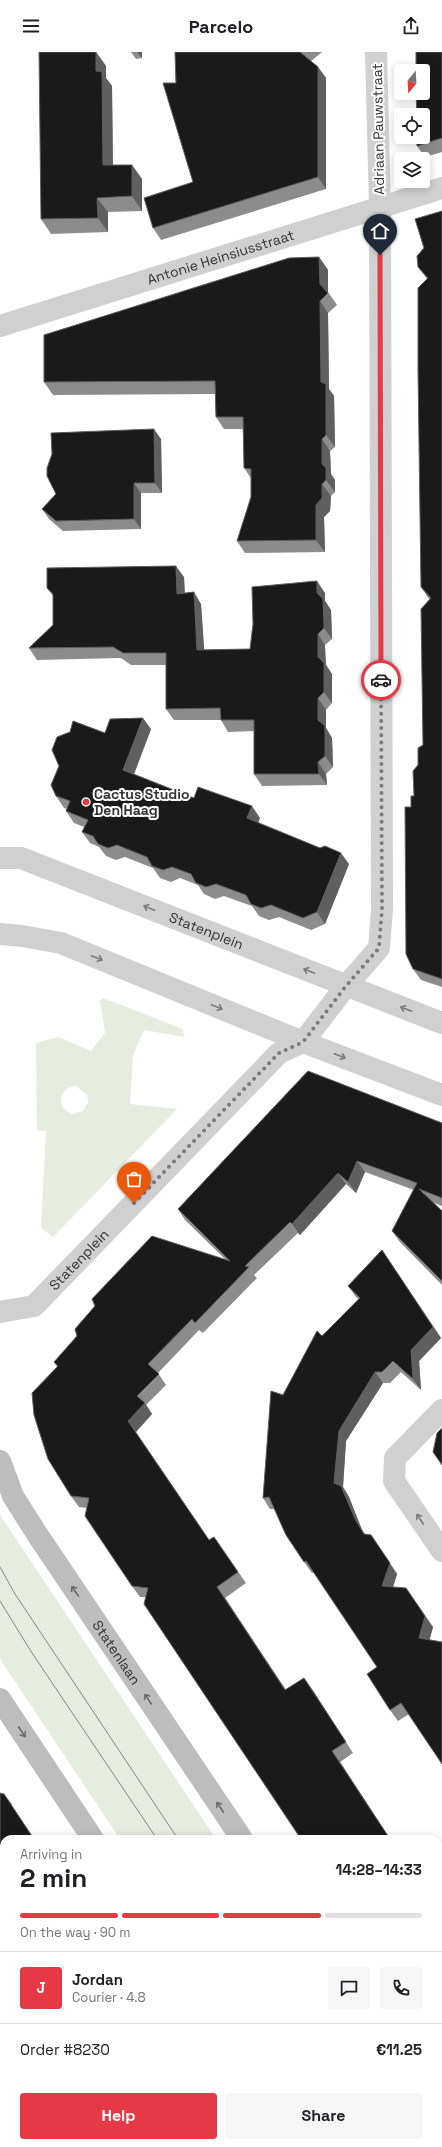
<!DOCTYPE html>
<html lang="en">
<head>
<meta charset="utf-8">
<style>
	body { margin:0; font-family:"Space Grotesk",sans-serif; background:#f6f6f6; color:#202124; height:100vh; display:flex; flex-direction:column; font-size:15px; white-space:nowrap }
	* { box-sizing:border-box; margin:0 }
	p { font-size:13px; color:#757577 }
	.icon { flex:none; width:22px; height:22px; fill:none; stroke:currentColor; stroke-width:2; stroke-linecap:round; stroke-linejoin:round }
	.map { position:relative; flex:1; overflow:hidden }
	.drawer { position:absolute; left:0px; top:1783px; width:442px; height:312px; display:flex; flex-direction:column; background:#fff; border-radius:12px 12px 0 0; box-shadow:0 2px 10px #0003 }
	.drawer>* { flex:none }
	.needle { width:26px; rotate:198deg }
	.fabs { position:absolute; left:394px; top:12px; display:grid; gap:8px }
	.fabs a { display:grid; place-items:center; width:36px; height:36px; border-radius:4px; background:#fff; box-shadow:0 2px 10px #0003; font-size:20px }
	.pin { position:absolute; display:grid; place-items:center; width:34px; height:34px; color:#fff; margin:-41px -17px; border-radius:50% 50% 50% 0; rotate:-45deg; box-shadow:0 0 4px #0007 }
	.pin .icon { rotate:45deg }
	.courier { position:absolute; display:grid; place-items:center; width:40px; height:40px; margin:-20px; border:3px solid #e63946; border-radius:50%; background:#fff; color:#222; box-shadow:0 1px 5px #0007 }
	.overview em { font-style:normal; font-weight:700 }
	.overview div { display:flex; flex-direction:column-reverse }
	.overview { display:flex; align-items:center; justify-content:space-between; height:68px; padding:0 20px }
	h1 { font-size:26px; font-weight:700; line-height:30px }
	.bar { display:grid; grid-template-columns:repeat(4,1fr); gap:6px 4px; align-content:center; height:48px; padding:0 20px }
	.bar i { height:5px; border-radius:3px; background:#e0e0e0 }
	.bar .current { background:#e63946 }
	.bar p { grid-column:span 4 }
	.line { display:flex; align-items:center; gap:10px; padding:0 20px; border-top:1px solid #e0e0e0 }
	.line div { flex:1 }
	.round { display:grid; place-items:center; flex:none; width:42px; height:42px; border-radius:4px; background:#f6f6f6 }
	.cta { display:flex; gap:8px; margin-top:auto; padding:8px 20px }
	.cta a { flex:1; height:46px; border-radius:4px; background:#e63946; color:#fff; font-size:16px; font-weight:700; line-height:46px; text-align:center }
	.cta a+a { background:#f6f6f6; color:#202124 }
	header { display:flex; justify-content:space-between; align-items:center; height:52px; padding:0 20px; background:#fff; font-size:18px; font-weight:700 }
	.map>svg:first-child { display:block }
	.green { fill:#e6ecdf; fill-rule:evenodd }
	.lines { fill:none; stroke-linecap:round; stroke-linejoin:round }
	.street { stroke:#d0d0d0; stroke-width:22 }
	.secondary { stroke:#bdbdbd; stroke-width:22 }
	.tram { stroke:#888; stroke-width:1 }
	.wall { fill:#8c8c8c }
	.shaded-wall { fill:#5f5f5f }
	.building { fill:#1a1a1a; stroke:#5f5f5f }
	.oneway { stroke:#7a7a7a }
	.oneway2 { stroke:#6a6a6a }
	.done { stroke:#7a7a7a; stroke-width:4; stroke-dasharray:0 7.2 }
	.route { stroke:#e63946; stroke-width:5 }
	.poi-dot { fill:#e63946; stroke:#fff; stroke-width:1.5 }
	.labels { text-anchor:middle; dominant-baseline:central; stroke-width:4; stroke-linejoin:round; paint-order:stroke }
	.street-label { font-size:14px; fill:#333; stroke:#fff }
	.poi-label { font-size:14px; font-weight:bold; fill:#333; stroke:#fff; text-anchor:start }
</style>
</head>
<body>
<header><svg class="icon" aria-label="menu" viewBox="0 0 24 24"><path d="M4 6h16M4 12h16M4 18h16"/></svg>Parcelo<svg class="icon" aria-label="share" viewBox="0 0 24 24"><path d="M12 15V3M7 8l5-5 5 5M5 13v7h14v-7"/></svg></header>
<div class="map">
<svg width="442" height="2095" viewBox="0 0 442 2095">
	<rect width="100%" height="100%" fill="#fff"/>
	<g class="green">
		<path d="M 103,946 L 183,977 L 184,985 L 144,978 L 133,1003 L 130,1052 L 177,1057 L 53,1185 L 41,1176 L 46,1079 L 37,1078 L 36,991 L 59,985 L 91,999 L 105,981 L 100,949 ZM 76,1034 L 87,1043 L 88,1051 L 83,1059 L 72,1062 C 55,1056 59,1035 76,1034 Z"/>
		<path d="M 0,1463 L 216,1787 L 120,1787 L 0,1607 Z"/>
		<path d="M 352,2091 L 388,2091 L 391,2095 L 355,2095 Z"/>
	</g>
	<g class="lines">
		<g class="street">
			<path id="s1" d="M 0,274 L 442,136"/>
			<path id="s2" d="M 0,806 L 21,806 L 442,971"/>
			<path d="M 0,882 L 22,884 L 61,891 L 303,990 L 442,1043"/>
			<path id="s3" d="M 0,1260 L 34,1254 L 279,1001 L 303,990 L 346,934 L 379,896 L 382,857 L 380,155 L 376,0"/>
			<path d="M 442,1358 L 395,1406 L 394,1429 L 442,1499"/>
		</g>
		<g class="secondary">
			<path id="s4" d="M 0,1409 L 13,1444 L 37,1482 L 242,1787"/>
			<path d="M 0,1647 L 93,1787"/>
			<path d="M 438,2078 L 442,2084"/>
			<path d="M 298,2091 L 301,2095"/>
		</g>
		<g class="tram">
			<path d="M 0,1515 L 15,1542 L 178,1787"/>
			<path d="M 0,1549 L 32,1601 L 157,1787"/>
			<path d="M 361,2091 L 364,2095"/>
			<path d="M 382,2091 L 384,2095"/>
		</g>
	</g>
	<g class="wall">
		<path d="M 96,0 L 106,14 L 106,26 L 112,34 L 113,113 L 132,113 L 142,127 L 142,159 L 108,160 L 108,180 L 51,182 L 41,167 Z"/>
		<path d="M 131,0 L 142,0 L 142,6 L 136,7 Z"/>
		<path d="M 175,0 L 322,0 L 311,9 L 318,15 L 326,26 L 326,137 L 161,188 L 153,176 L 193,130 L 176,31 Z"/>
		<path d="M 442,0 L 442,100 L 425,105 L 417,94 Z"/>
		<path d="M 442,159 L 442,935 L 421,928 L 413,917 L 411,755 L 414,744 L 418,713 L 423,693 L 429,547 L 421,535 L 427,227 L 418,215 L 424,196 Z"/>
		<path d="M 319,205 L 328,218 L 328,240 L 337,253 L 328,261 L 329,337 L 334,344 L 335,395 L 330,399 L 331,422 L 335,428 L 335,440 L 331,444 L 330,459 L 324,465 L 325,500 L 245,501 L 237,489 L 251,445 L 251,426 L 244,416 L 243,377 L 224,377 L 216,365 L 215,342 L 53,343 L 44,330 Z"/>
		<path d="M 161,387 L 162,441 L 141,441 L 141,477 L 63,479 L 49,467 L 42,457 L 56,442 Z"/>
		<path d="M 184,525 L 185,541 L 201,552 L 204,598 L 250,597 L 325,541 L 325,549 L 331,558 L 332,587 L 325,593 L 325,605 L 326,613 L 332,622 L 332,651 L 326,658 L 326,676 L 332,686 L 333,715 L 326,722 L 327,733 L 262,734 L 254,722 L 254,679 L 228,680 L 221,668 L 174,668 L 166,657 L 166,613 L 131,613 L 121,606 L 37,608 L 29,596 L 53,573 L 53,544 L 47,536 Z"/>
		<path d="M 151,677 L 134,722 L 194,746 L 260,766 L 258,771 L 349,812 L 325,872 L 311,878 L 279,865 L 269,868 L 259,864 L 252,854 L 224,844 L 215,847 L 204,842 L 198,833 L 180,826 L 171,830 L 160,826 L 153,816 L 125,805 L 116,808 L 106,804 L 99,795 L 90,791 L 82,780 L 84,775 L 74,771 L 66,759 L 67,757 L 64,756 L 56,744 L 105,681 Z"/>
		<path d="M 442,1071 L 442,1154 L 434,1151 L 442,1159 L 442,1233 L 400,1190 L 392,1179 L 414,1138 L 365,1120 L 356,1141 L 346,1132 L 300,1183 L 298,1181 L 254,1223 L 257,1226 L 203,1281 L 199,1278 L 158,1321 L 166,1333 L 146,1353 L 152,1362 L 136,1380 L 209,1488 L 214,1485 L 246,1531 L 225,1546 L 286,1638 L 312,1637 L 353,1701 L 340,1710 L 390,1787 L 301,1787 L 145,1545 L 140,1545 L 132,1534 L 87,1456 L 79,1455 L 71,1444 L 57,1315 L 54,1310 L 225,1207 L 185,1168 L 178,1157 Z"/>
		<path d="M 382,1198 L 441,1286 L 419,1309 L 421,1338 L 401,1320 L 390,1331 L 383,1331 L 346,1389 L 343,1435 L 349,1445 L 362,1478 L 365,1482 L 371,1483 L 397,1522 L 393,1535 L 433,1575 L 409,1662 L 398,1669 L 390,1658 L 377,1615 L 314,1520 L 312,1521 L 304,1510 L 274,1457 L 270,1457 L 263,1446 L 283,1343 L 322,1284 L 358,1247 L 356,1245 L 348,1234 Z"/>
		<path d="M 4,1742 L 12,1752 L 4,1787 L 4,1957 L 0,1959 L 0,1874 Z"/>
	</g>
	<g class="shaded-wall">
		<path d="M 96,0 L 106,14 L 106,26 L 112,34 L 113,127 L 103,113 L 96,19 Z"/>
		<path d="M 137,0 L 142,0 L 142,6 Z"/>
		<path d="M 318,15 L 326,26 L 326,137 L 318,125 Z"/>
		<path d="M 132,113 L 142,127 L 142,159 L 132,144 Z"/>
		<path d="M 97,146 L 108,160 L 108,180 L 98,166 Z"/>
		<path d="M 319,205 L 328,218 L 328,241 L 320,232 Z"/>
		<path d="M 320,249 L 328,261 L 329,337 L 334,344 L 335,395 L 326,383 L 321,330 Z"/>
		<path d="M 154,377 L 161,387 L 162,441 L 155,431 Z"/>
		<path d="M 322,387 L 330,399 L 331,422 L 335,428 L 335,440 L 326,428 L 322,412 Z"/>
		<path d="M 134,431 L 141,441 L 141,477 L 134,467 Z"/>
		<path d="M 322,432 L 331,444 L 330,459 L 324,465 L 325,500 L 316,488 L 316,453 Z"/>
		<path d="M 176,514 L 184,525 L 185,553 L 177,542 Z"/>
		<path d="M 317,529 L 325,541 L 325,549 L 331,558 L 332,587 L 324,576 L 317,541 Z"/>
		<path d="M 194,540 L 201,552 L 205,609 L 197,598 Z"/>
		<path d="M 318,582 L 325,593 L 326,613 L 332,622 L 332,651 L 324,640 L 318,605 Z"/>
		<path d="M 318,646 L 326,658 L 326,676 L 332,686 L 333,715 L 325,704 L 318,668 Z"/>
		<path d="M 143,666 L 151,677 L 131,730 L 123,718 Z"/>
		<path d="M 318,710 L 326,722 L 327,733 L 319,722 Z"/>
		<path d="M 252,754 L 260,766 L 255,778 L 247,766 Z"/>
		<path d="M 341,801 L 349,812 L 325,872 L 317,860 Z"/>
		<path d="M 357,1109 L 365,1120 L 356,1141 L 348,1130 Z"/>
		<path d="M 338,1121 L 346,1132 L 300,1183 L 292,1172 Z"/>
		<path d="M 382,1198 L 441,1286 L 419,1309 L 421,1338 L 413,1327 L 411,1298 Z"/>
		<path d="M 375,1320 L 383,1331 L 346,1389 L 343,1435 L 349,1445 L 362,1478 L 372,1493 L 364,1482 L 355,1467 L 334,1431 L 339,1379 Z"/>
		<path d="M 145,1351 L 152,1362 L 136,1380 L 128,1369 Z"/>
		<path d="M 371,1483 L 397,1522 L 390,1545 L 382,1534 Z"/>
		<path d="M 217,1535 L 225,1546 L 293,1649 L 285,1638 Z"/>
		<path d="M 406,1536 L 433,1575 L 427,1597 L 419,1586 Z"/>
		<path d="M 304,1626 L 312,1637 L 353,1701 L 346,1690 Z"/>
		<path d="M 332,1699 L 340,1710 L 390,1787 Z"/>
	</g>
	<g class="building">
		<path d="M 39,0 L 96,0 L 96,19 L 102,20 L 103,113 L 132,113 L 132,144 L 97,146 L 98,166 L 41,167 Z"/>
		<path d="M 175,0 L 300,0 L 318,15 L 318,125 L 153,176 L 144,146 L 193,130 L 163,31 L 176,31 Z"/>
		<path d="M 416,0 L 442,0 L 442,86 L 417,94 L 417,85 L 423,85 L 423,63 L 417,63 L 416,41 L 423,41 L 423,19 L 416,19 Z"/>
		<path d="M 442,159 L 442,927 L 413,917 L 406,902 L 405,755 L 411,755 L 411,744 L 414,744 L 413,719 L 418,713 L 418,696 L 423,693 L 421,557 L 431,546 L 421,535 L 418,318 L 418,236 L 428,226 L 418,215 L 417,204 L 424,196 L 415,167 Z"/>
		<path d="M 319,205 L 320,232 L 328,241 L 320,249 L 321,330 L 326,332 L 326,383 L 322,387 L 322,412 L 326,416 L 326,428 L 322,432 L 322,446 L 316,453 L 316,488 L 237,489 L 251,445 L 251,417 L 244,416 L 243,365 L 216,365 L 215,329 L 44,330 L 44,283 L 289,206 Z"/>
		<path d="M 154,377 L 155,431 L 134,431 L 134,467 L 56,469 L 42,457 L 56,442 L 47,424 L 47,416 L 52,402 L 51,381 Z"/>
		<path d="M 176,514 L 177,542 L 194,540 L 197,598 L 250,597 L 253,572 L 252,535 L 317,529 L 317,541 L 323,547 L 324,576 L 318,582 L 318,605 L 324,611 L 324,640 L 318,646 L 318,668 L 325,674 L 325,704 L 318,710 L 319,722 L 254,722 L 254,668 L 221,668 L 220,656 L 166,657 L 166,601 L 123,601 L 113,595 L 29,596 L 53,573 L 53,542 L 47,536 L 47,516 Z"/>
		<path d="M 143,666 L 123,718 L 194,746 L 198,735 L 252,754 L 247,766 L 320,796 L 325,794 L 341,801 L 317,860 L 303,866 L 271,853 L 261,856 L 251,852 L 246,843 L 216,832 L 206,835 L 196,831 L 191,822 L 172,815 L 163,818 L 152,814 L 147,805 L 117,793 L 108,796 L 98,792 L 93,784 L 82,780 L 88,768 L 66,759 L 70,749 L 56,744 L 51,733 L 59,714 L 52,698 L 57,685 L 70,680 L 73,669 L 105,681 L 110,667 Z"/>
		<path d="M 308,1019 L 442,1071 L 442,1146 L 419,1137 L 442,1159 L 442,1229 L 392,1179 L 417,1131 L 357,1109 L 348,1130 L 338,1121 L 292,1172 L 290,1170 L 245,1214 L 249,1215 L 195,1271 L 192,1267 L 148,1312 L 159,1322 L 137,1344 L 145,1351 L 128,1369 L 209,1488 L 214,1485 L 238,1520 L 217,1535 L 285,1638 L 304,1626 L 346,1690 L 332,1699 L 390,1787 L 301,1787 L 144,1552 L 148,1536 L 132,1534 L 85,1464 L 89,1446 L 71,1444 L 48,1407 L 34,1363 L 32,1341 L 58,1314 L 54,1310 L 77,1284 L 75,1277 L 95,1254 L 92,1247 L 152,1184 L 230,1209 L 178,1157 Z"/>
		<path d="M 382,1198 L 433,1275 L 411,1298 L 413,1327 L 393,1309 L 382,1320 L 375,1320 L 339,1379 L 334,1431 L 341,1434 L 355,1467 L 364,1482 L 371,1483 L 390,1511 L 382,1534 L 406,1536 L 425,1564 L 419,1586 L 442,1590 L 442,1712 L 401,1651 L 390,1658 L 367,1622 L 377,1615 L 306,1509 L 304,1510 L 286,1483 L 269,1445 L 263,1446 L 271,1339 L 283,1343 L 317,1279 L 322,1284 L 360,1246 L 348,1234 Z"/>
		<path d="M 442,1376 L 442,1413 L 433,1400 L 437,1381 Z"/>
		<path d="M 0,1741 L 4,1742 L 34,1787 L 4,1787 L 4,1942 L 0,1945 Z"/>
		<path d="M 438,1860 L 442,1866 L 442,1997 L 438,1991 Z"/>
		<path d="M 0,2038 L 4,2044 L 4,2091 L 43,2091 L 45,2095 L 0,2095 Z"/>
		<path d="M 146,2091 L 237,2091 L 240,2095 L 141,2095 L 146,2092 Z"/>
	</g>
	<defs><path id="oneway-shaft" d="M-6 0H5M1.5-3L5.5 0L1.5 3" fill="none" stroke-width="1.6" stroke-linecap="round" stroke-linejoin="round"/></defs>
	<g class="oneway">
		<use href="#oneway-shaft" transform="translate(149 856) rotate(-158)"/>
		<use href="#oneway-shaft" transform="translate(97 906) rotate(22)"/>
		<use href="#oneway-shaft" transform="translate(309 919) rotate(-158)"/>
		<use href="#oneway-shaft" transform="translate(217 955) rotate(22)"/>
		<use href="#oneway-shaft" transform="translate(406 957) rotate(-159)"/>
		<use href="#oneway-shaft" transform="translate(340 1004) rotate(21)"/>
		<use href="#oneway-shaft" transform="translate(420 1467) rotate(-124)"/>
	</g>
	<g class="oneway2">
		<use href="#oneway-shaft" transform="translate(75 1539) rotate(-124)"/>
		<use href="#oneway-shaft" transform="translate(148 1647) rotate(-124)"/>
		<use href="#oneway-shaft" transform="translate(22 1680) rotate(56)"/>
		<use href="#oneway-shaft" transform="translate(220 1755) rotate(-124)"/>
	</g>
	<g class="lines">
		<path class="done" d="M 134,1151 L 279,1001 L 303,990 L 346,934 L 379,896 L 382,857 L 381,628"/>
		<path class="route" d="M 380,203 L 381,628"/>
	</g>
	<circle class="poi-dot" cx="86" cy="750" r="4"/>
	<g class="labels">
		<g class="street-label">
			<text transform="translate(378 77) rotate(-91)">Adriaan Pauwstraat</text>
			<text stroke="none"><textPath href="#s1" startOffset="231">Antonie Heinsiusstraat</textPath></text>
			<text stroke="none"><textPath href="#s2" startOffset="220">Statenplein</textPath></text>
			<text stroke="none"><textPath href="#s3" startOffset="99">Statenplein</textPath></text>
			<text stroke="none"><textPath href="#s4" startOffset="225">Statenlaan</textPath></text>
		</g>
		<g class="poi-label">
			<text x="94" y="742">Cactus Studio<tspan x="94" dy="16">Den Haag</tspan></text>
		</g>
	</g>
</svg>
<div class="fabs">
<a><svg class="needle" viewBox="-14 -14 28 28"><path d="M0-13l5 13h-10z" fill="#e53935"/><path d="M0 13l5-13h-10z" fill="#757577"/></svg></a>
<a><svg class="icon" aria-label="locate" viewBox="0 0 24 24"><circle cx="12" cy="12" r="6"/><path d="M12 2v4M12 18v4M2 12h4M18 12h4"/></svg></a>
<a><svg class="icon" aria-label="layers" viewBox="0 0 24 24"><path d="M12 4l9 5-9 5-9-5zM3 14l9 5 9-5"/></svg></a>
</div>
<div class="pin" style="left:134px;top:1151px;background:#ea580c"><svg class="icon" aria-label="bag" viewBox="0 0 24 24"><path d="M5 8h14l-1 12H6zM9 8a3 3 0 0 1 6 0"/></svg></div>
<div class="pin" style="left:380px;top:203px;background:#1f2937"><svg class="icon" aria-label="home" viewBox="0 0 24 24"><path d="M3 11l9-7 9 7M6 9v11h12V9"/></svg></div>
<div class="courier" style="left:381px;top:628px"><svg class="icon" aria-label="car" viewBox="0 0 24 24"><path d="M5 17H2v-5l4-1 3-4h7l3 4 3 1v5h-3M9 17h6M6 11h13"/><circle cx="7" cy="17" r="2"/><circle cx="17" cy="17" r="2"/></svg></div>
<section class="drawer">
<div class="overview"><div><h1>2 min</h1><p>Arriving in</p></div><em>14:28–14:33</em></div>
<div class="bar"><i class="current"></i><i class="current"></i><i class="current"></i><i></i><p>On the way · 90 m</p></div>
<div class="line" style="height:72px"><b class="round" style="background:#e63946;color:#fff">J</b><div><b>Jordan</b><p>Courier · 4.8</p></div><a class="round"><svg class="icon" aria-label="chat" viewBox="0 0 24 24"><path d="M4 5h16v11H9l-5 4z"/></svg></a><a class="round"><svg class="icon" aria-label="phone" viewBox="0 0 24 24"><path d="M5 4h4l2 5-3 2q2 4 5 5l2-3 5 2v4C11 20 4 13 5 4z"/></svg></a></div>
<div class="line" style="height:52px"><div>Order #8230</div><b>€11.25</b></div>
<div class="cta"><a>Help</a><a>Share</a></div>
</section>
</div>
</body>
</html>
